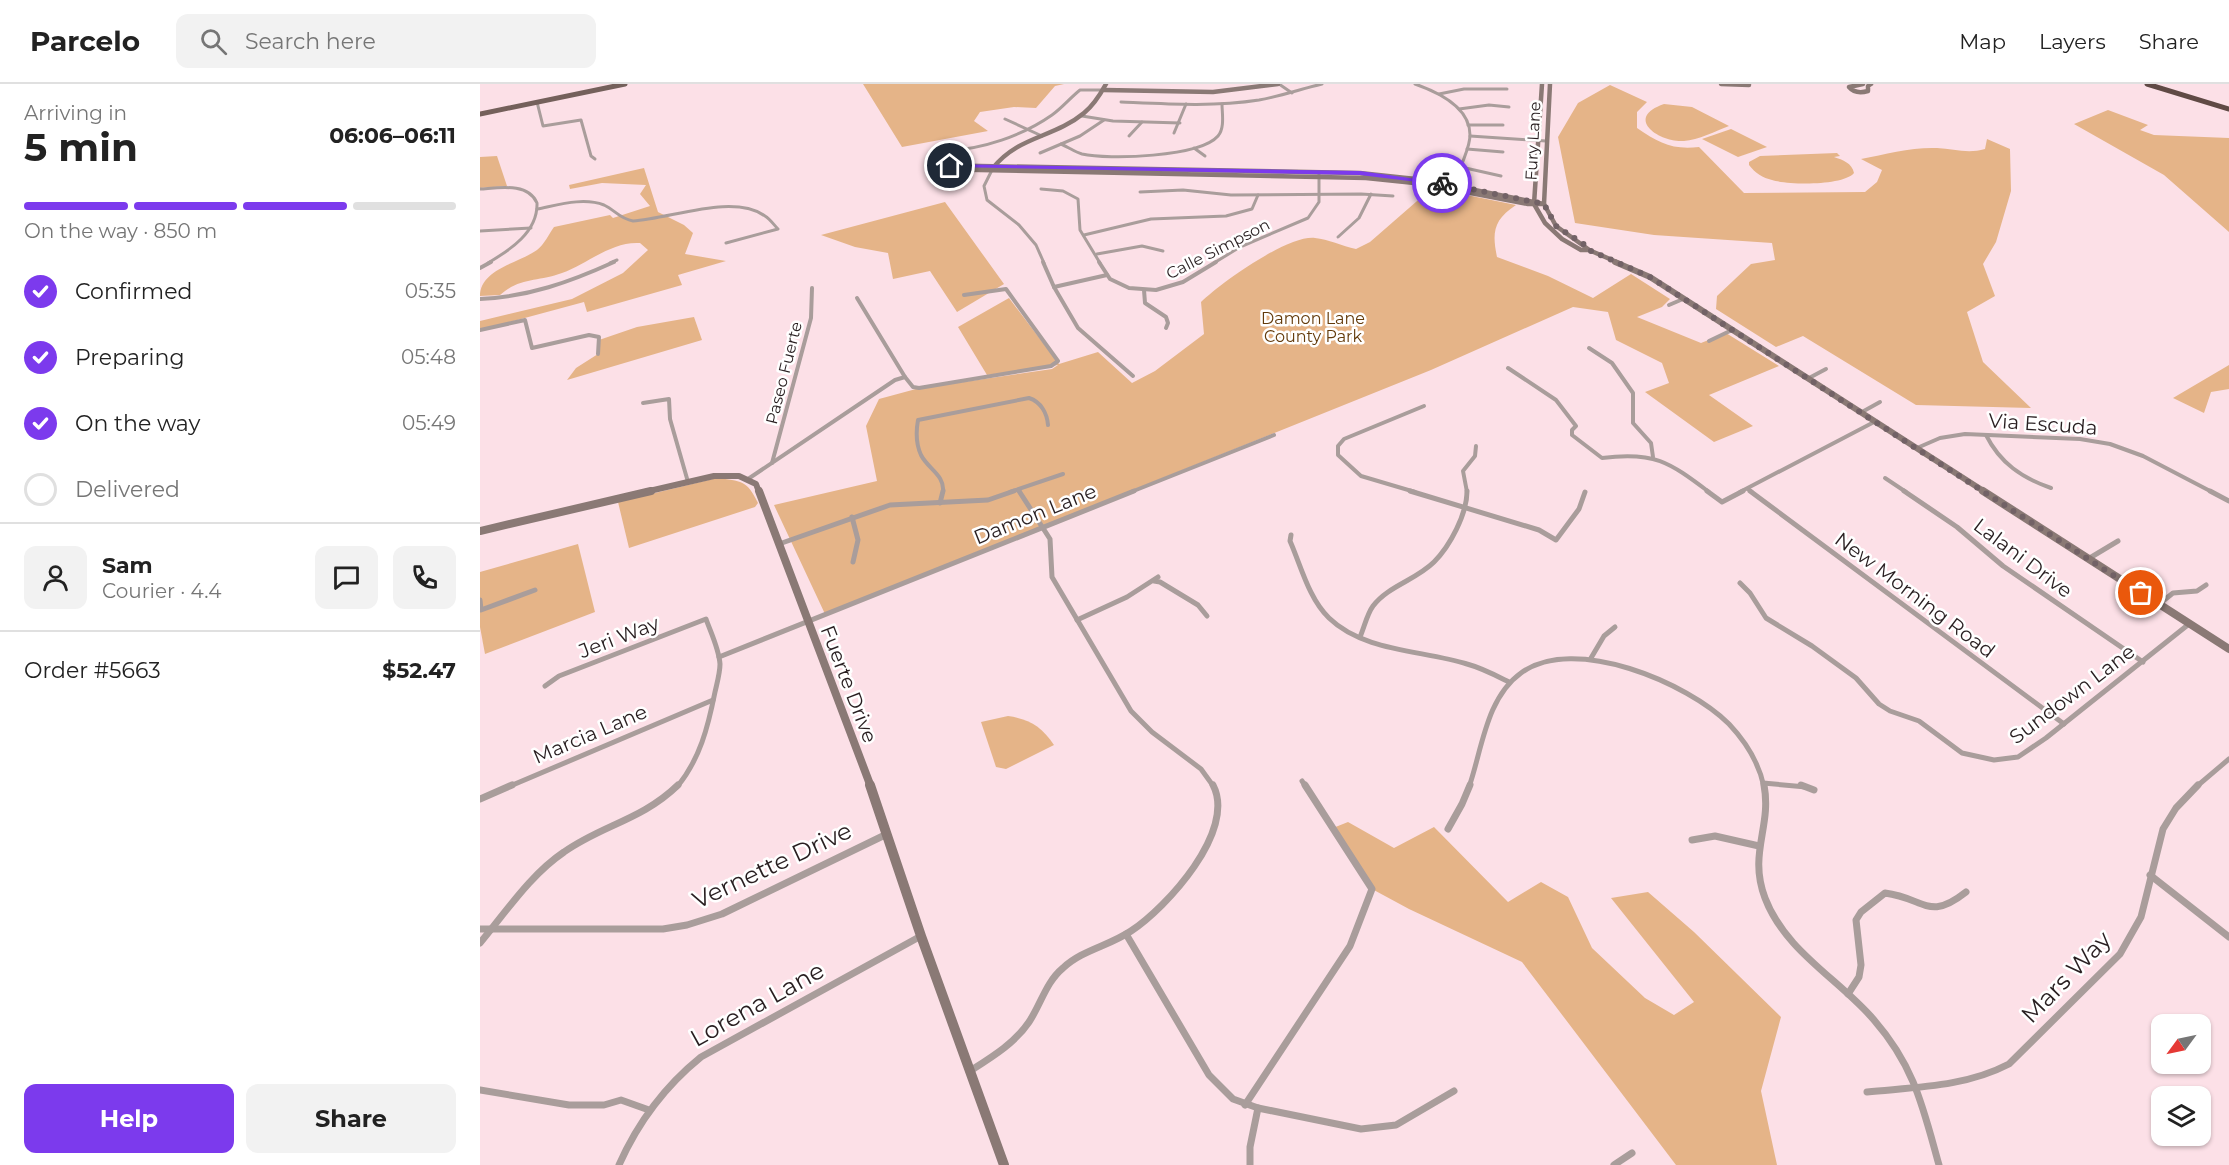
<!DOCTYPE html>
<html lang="en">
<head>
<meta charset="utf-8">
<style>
	body { margin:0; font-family:Montserrat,sans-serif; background:#f2f2f2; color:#222; height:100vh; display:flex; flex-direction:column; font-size:22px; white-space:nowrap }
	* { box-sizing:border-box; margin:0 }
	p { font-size:20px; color:#767676 }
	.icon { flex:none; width:33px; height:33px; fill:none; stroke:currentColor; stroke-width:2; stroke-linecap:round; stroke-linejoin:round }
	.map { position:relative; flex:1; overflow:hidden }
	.panel { display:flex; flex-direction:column; background:#fff; width:480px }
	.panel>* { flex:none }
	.needle { width:39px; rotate:237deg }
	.tools { position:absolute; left:1671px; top:930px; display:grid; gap:12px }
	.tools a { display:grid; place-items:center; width:60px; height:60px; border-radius:12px; background:#fff; box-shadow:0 2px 4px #0004; font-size:30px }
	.pin { position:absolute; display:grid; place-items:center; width:51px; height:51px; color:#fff; margin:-26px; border:3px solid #fff; border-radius:50%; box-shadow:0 2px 6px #0007 }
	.courier { position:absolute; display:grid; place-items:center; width:60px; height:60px; margin:-30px; border:4px solid #7c3aed; border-radius:50%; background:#fff; color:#222; box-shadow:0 2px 8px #0007 }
	.overview em { font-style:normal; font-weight:700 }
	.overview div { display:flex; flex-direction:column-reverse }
	.overview { display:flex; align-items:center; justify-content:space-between; height:102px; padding:0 24px }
	h1 { font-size:39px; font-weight:700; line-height:45px }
	.bar { display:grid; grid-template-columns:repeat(4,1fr); gap:9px 6px; align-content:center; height:72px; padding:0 24px }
	.bar i { height:8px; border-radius:4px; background:#e0e0e0 }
	.bar .selected { background:#7c3aed }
	.bar p { grid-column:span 4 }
	.line { display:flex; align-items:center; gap:15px; padding:0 24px; border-top:2px solid #e0e0e0 }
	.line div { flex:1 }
	.round { display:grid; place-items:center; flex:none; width:63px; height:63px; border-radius:12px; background:#f2f2f2 }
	ol { padding:0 24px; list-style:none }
	li { display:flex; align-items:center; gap:18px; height:66px }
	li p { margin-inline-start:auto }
	li .icon { padding:6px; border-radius:50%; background:#7c3aed; color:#fff; stroke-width:4 }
	li:last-child { color:#767676 }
	li i { width:33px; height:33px; border:3px solid #e0e0e0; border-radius:50% }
	.action { display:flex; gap:12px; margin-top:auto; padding:12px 24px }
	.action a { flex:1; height:69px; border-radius:12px; background:#7c3aed; color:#fff; font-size:24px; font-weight:700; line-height:69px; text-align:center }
	.action a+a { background:#f2f2f2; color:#222 }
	header { display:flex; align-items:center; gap:36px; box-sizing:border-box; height:84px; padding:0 30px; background:#fff; border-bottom:2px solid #e0e0e0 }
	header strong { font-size:28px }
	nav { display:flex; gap:33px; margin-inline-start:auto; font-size:21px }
	.search { width:420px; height:54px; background:#f2f2f2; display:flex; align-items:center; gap:15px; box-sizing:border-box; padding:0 21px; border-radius:12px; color:#767676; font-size:22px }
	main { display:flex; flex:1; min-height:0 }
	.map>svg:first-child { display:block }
	.green { fill:#e5b488 }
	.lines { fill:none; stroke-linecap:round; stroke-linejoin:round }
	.street-far3 { stroke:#a99d9b; stroke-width:3 }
	.street-far2 { stroke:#a99d9b; stroke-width:4 }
	.street-far1 { stroke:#a99d9b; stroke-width:5 }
	.street { stroke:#a99d9b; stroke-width:7 }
	.secondary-far3 { stroke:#8a7975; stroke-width:4.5 }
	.secondary-far2 { stroke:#8a7975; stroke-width:6 }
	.secondary-far1 { stroke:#8a7975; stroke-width:8 }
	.secondary { stroke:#8a7975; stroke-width:10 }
	.primary { stroke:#74605b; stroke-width:5 }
	.highway { stroke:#604a45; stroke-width:5 }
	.route { fill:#7c3aed }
	.done { stroke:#726266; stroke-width:6; stroke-dasharray:0 10.8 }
	.labels { text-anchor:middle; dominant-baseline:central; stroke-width:5; stroke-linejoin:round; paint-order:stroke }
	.far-street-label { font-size:16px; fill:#281e20; stroke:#fff }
	.far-park-label { font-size:16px; fill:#633a0a; stroke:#fff }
	.street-label { font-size:20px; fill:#281e20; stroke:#fff }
	.near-street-label { font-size:24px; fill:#281e20; stroke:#fff }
</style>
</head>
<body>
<header>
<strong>Parcelo</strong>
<div class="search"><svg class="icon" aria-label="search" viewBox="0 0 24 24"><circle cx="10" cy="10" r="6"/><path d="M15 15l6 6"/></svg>Search here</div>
<nav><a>Map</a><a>Layers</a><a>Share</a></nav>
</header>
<main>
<section class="panel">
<div class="overview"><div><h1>5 min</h1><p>Arriving in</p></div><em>06:06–06:11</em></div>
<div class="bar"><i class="selected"></i><i class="selected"></i><i class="selected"></i><i></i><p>On the way · 850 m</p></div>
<ol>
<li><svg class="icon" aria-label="check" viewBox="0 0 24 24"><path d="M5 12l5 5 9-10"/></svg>Confirmed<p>05:35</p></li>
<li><svg class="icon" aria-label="check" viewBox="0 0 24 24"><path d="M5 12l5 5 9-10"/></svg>Preparing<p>05:48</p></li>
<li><svg class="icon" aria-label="check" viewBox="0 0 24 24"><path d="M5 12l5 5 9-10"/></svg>On the way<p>05:49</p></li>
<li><i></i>Delivered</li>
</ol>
<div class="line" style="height:108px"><a class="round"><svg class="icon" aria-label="person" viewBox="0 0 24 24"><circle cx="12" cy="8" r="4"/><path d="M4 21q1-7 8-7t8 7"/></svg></a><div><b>Sam</b><p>Courier · 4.4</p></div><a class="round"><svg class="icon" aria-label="chat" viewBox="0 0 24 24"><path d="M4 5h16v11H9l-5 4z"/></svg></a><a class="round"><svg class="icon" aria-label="phone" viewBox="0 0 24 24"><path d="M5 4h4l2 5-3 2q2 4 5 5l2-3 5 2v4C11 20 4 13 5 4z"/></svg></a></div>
<div class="line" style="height:78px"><div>Order #5663</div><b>$52.47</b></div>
<div class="action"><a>Help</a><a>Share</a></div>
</section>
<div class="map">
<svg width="1749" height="1081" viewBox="0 0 1749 1081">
	<rect width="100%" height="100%" fill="#fce0e7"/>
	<g class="green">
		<path d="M 383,0 L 584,0 L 575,2 L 556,24 L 534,23 L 500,28 L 494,37 L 508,47 L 422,63 Z"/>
		<path d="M 1130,1 L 1167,18 L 1157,28 L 1157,44 C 1179,59 1192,66 1219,63 L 1264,109 L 1385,108 L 1397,98 L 1402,86 L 1381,75 C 1406,70 1432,63 1457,64 C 1474,65 1488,70 1505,65 L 1507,55 L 1530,65 L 1531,107 L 1516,158 L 1503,180 L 1515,212 L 1487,228 L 1503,278 L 1551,324 L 1436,321 L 1323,252 L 1296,263 L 1236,225 L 1237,212 L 1271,180 L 1295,176 L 1292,159 L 1174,151 L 1095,139 L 1078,53 L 1098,19 Z"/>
		<path d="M 1184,20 L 1212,23 L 1249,42 C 1236,47 1218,56 1204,57 C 1180,59 1143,34 1184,20 Z"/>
		<path d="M 1628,26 L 1668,41 L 1660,46 L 1674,51 L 1749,54 L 1749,148 L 1684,91 L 1594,40 Z"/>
		<path d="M 1251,45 L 1287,63 L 1258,73 L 1222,55 Z"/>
		<path d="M 1357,69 L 1360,72 L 1354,73 C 1363,76 1372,79 1374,89 C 1363,102 1308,101 1292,96 C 1283,94 1275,89 1269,81 L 1269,78 L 1280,72 Z"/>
		<path d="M 17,72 L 27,102 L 0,104 L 0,73 Z"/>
		<path d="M 164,84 L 178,128 L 204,141 L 213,149 L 205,170 L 246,177 L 198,191 L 202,201 L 107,228 L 104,218 L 0,246 L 0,237 L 92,215 L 143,189 L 168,166 L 160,159 C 131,157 108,180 82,189 C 58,198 40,193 20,211 L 0,212 C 0,185 39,179 57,166 C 64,161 69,150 74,143 L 130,131 L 133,134 L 170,122 L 160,110 L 166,101 L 122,99 L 90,105 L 89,101 Z"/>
		<path d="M 952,104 L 1036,121 C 1013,136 1012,149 1017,173 L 1068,192 L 1113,214 L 1151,190 L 1190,215 L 1182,223 L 1157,233 L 1221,259 L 1246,249 L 1299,282 L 1229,311 L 1273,342 L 1234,358 L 1165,308 L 1189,299 L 1182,279 L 1136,256 L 1128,228 L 1093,223 L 951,286 L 345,530 L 294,421 L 397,397 L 386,342 L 399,315 L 436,305 L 572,285 L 578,281 L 507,291 L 478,243 L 529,214 L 579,280 L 618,268 L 652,299 L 675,287 L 724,250 L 721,218 C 741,199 807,151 835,154 C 848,155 862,162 876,165 L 890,158 Z"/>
		<path d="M 465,118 L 524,200 L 477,228 L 450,187 L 413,195 L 408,169 L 375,163 L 341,151 Z"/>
		<path d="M 214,233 L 222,256 L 87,296 L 96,284 L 118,270 L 119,256 L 157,243 Z"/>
		<path d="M 1749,281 L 1749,305 L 1731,308 L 1724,329 L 1693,314 Z"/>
		<path d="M 237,394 C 261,397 267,396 278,419 L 275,423 L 149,464 L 138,418 Z"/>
		<path d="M 98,460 L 115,528 L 5,570 L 0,543 L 0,488 Z"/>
		<path d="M 528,632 C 550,635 562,643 574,661 L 526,685 L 516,683 L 501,638 Z"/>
		<path d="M 868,738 L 914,764 L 954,743 L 1028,818 L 1061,798 L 1088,813 L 1112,864 L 1165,914 L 1194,931 L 1214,918 L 1131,814 L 1168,808 L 1214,848 L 1301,933 L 1281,1007 L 1297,1081 L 1196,1081 L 1042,878 L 929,825 L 892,805 L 853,744 Z"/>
	</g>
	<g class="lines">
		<g class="street-far3">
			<path d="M 799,0 L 812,9"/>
			<path d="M 935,0 C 958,8 990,23 990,51 C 990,62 984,73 981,83 L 1021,92"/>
			<path d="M 959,10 L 984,5 L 1027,5"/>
			<path d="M 57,18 L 63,42 L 101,36 L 111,72 L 115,75"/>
			<path d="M 641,18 C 687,20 734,23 779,16 C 801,12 821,5 842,0"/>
			<path d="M 979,25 L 1009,21 L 1029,23"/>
			<path d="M 602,32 L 633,37 L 700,39"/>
			<path d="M 525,35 L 562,52"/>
			<path d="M 988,41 L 1023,41"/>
			<path d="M 694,49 L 706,20"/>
			<path d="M 649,52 L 662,38"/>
			<path d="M 990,52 L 1066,57"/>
			<path d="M 581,60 C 588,63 595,68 602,70 C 628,76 720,73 738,52 C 745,44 742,29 742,20"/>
			<path d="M 714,64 L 725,72"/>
			<path d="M 987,65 L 1023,68"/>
			<path d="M 466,67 C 503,65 542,52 572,31 C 582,24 590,14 600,6 L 624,6"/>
			<path d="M 560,69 L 600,52 L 624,36"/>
			<path d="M 512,86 L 504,102 L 507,116 L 539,141 L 556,161 L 564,179"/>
			<path d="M 0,105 C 18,104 48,98 57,119 C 58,148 30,166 8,179"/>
			<path d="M 561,105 L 583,107 L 598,115 L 600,146 L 620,179"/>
			<path d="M 660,108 L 703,106 L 751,111 L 881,110 L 913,112"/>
			<path d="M 57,125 C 78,121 103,113 124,121 C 135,126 140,135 153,137 C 190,135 253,109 285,132 C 290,135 294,141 298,145 L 246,159"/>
			<path d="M 0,147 L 51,144"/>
			<path d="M 604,151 L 671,135 L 746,132 L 772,125 L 778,111"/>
			<path d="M 858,153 L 879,134 L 891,110"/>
			<path d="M 617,170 L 662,162 L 683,167"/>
			<path d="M 130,179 L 137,176"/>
			<path d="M 734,179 L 760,163 L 828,134 L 839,118 L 839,88"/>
		</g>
		<g class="street-far2">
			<path d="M 563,178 L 574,203 L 598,244 L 653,292"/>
			<path d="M 619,178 L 630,195 L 649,204 L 676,206 L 703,198 L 736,178"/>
			<path d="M 0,184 L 11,178"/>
			<path d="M 574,203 L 627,191"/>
			<path d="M 664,206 L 665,219 L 686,233 L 688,239 L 686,244"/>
			<path d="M 377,214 L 425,293"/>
			<path d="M 0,215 C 48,213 90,198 134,178"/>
			<path d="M 1189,221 L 1203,215"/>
			<path d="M 0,246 L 45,236 L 52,264 L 109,251 L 119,253 L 118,270"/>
			<path d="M 1229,257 L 1252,246"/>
			<path d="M 1109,264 L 1132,279 L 1153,309 L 1153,339 L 1171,359 L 1173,373"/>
			<path d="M 1028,284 L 1076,316 L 1096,342 L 1092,346 L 1092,351 L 1122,374 C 1174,367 1189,378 1229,408"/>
			<path d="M 1329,294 L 1346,285"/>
			<path d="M 163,319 L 189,315 L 190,335 L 208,398"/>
			<path d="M 1382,328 L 1400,318"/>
			<path d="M 1506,351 C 1520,379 1542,394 1571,404"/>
			<path d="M 1437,364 L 1460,354 L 1485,350 L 1600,355 L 1630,360 L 1663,372 L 1732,408"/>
			<path d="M 292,379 L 331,234 L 332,204"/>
			<path d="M 1405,394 L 1426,408"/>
			<path d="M 268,395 L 415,296 L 425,293 L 433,303 L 439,304 L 571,282 L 578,277 L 526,205 L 484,211"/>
			<path d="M 1268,405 L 1272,408"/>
			<path d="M 538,406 L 540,408"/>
			<path d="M 463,408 C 465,391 448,385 441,371 C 436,360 436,347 438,336 L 549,314 C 561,318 567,329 568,341"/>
			<path d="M 530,408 L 583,390"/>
			<path d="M 651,408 L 794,351"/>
			<path d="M 935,408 L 881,392 L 858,371 L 858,362 L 864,355 L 944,322"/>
			<path d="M 987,408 L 983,387 L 995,372 L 996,362"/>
			<path d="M 1260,408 L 1396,337"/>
		</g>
		<g class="street-far1">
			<path d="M 539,407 L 570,455 L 572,493 L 651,627 L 672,648 L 721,685 L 734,703"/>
			<path d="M 930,407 L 1059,446 L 1076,456 L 1099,425 L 1105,408"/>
			<path d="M 1227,407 L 1242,418 L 1263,407"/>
			<path d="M 1270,407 L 1584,640"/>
			<path d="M 1424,407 L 1477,443 L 1523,482 L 1663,578"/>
			<path d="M 1730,407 L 1749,417"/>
			<path d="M 460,419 L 463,407"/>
			<path d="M 372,433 L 378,456 L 373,478"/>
			<path d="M 811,451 L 810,457 C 821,482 829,515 849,534 C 884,568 943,566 987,580 C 1002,584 1015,591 1029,598"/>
			<path d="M 299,460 L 410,421 L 508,416 L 534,407"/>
			<path d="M 1608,475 L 1638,457"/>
			<path d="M 674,497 L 680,498 L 718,521 L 727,532"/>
			<path d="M 1260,499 L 1270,509 L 1286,534 L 1332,562 L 1376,594 L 1399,620 L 1410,627 L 1439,637 L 1482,669 L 1514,676 L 1538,673 L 1566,654 L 1709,540"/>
			<path d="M 0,516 L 1,526 L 55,506"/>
			<path d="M 1678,521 L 1693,509 L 1717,507 L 1726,501"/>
			<path d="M 597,536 L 647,513 L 678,493"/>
			<path d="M 880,553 C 884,544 887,530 893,522 C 908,502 936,496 954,478 C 970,462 987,430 987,407"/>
			<path d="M 239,573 L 654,407"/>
			<path d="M 1111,574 L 1124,552 L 1135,543"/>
			<path d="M 65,602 L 79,592 L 226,535 C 231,549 239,565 240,580 C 240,589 237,599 235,608 C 228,643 220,675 197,703"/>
			<path d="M 822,697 L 826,703"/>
			<path d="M 1283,699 L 1326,703"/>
			<path d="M 28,703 L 233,616"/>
			<path d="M 989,703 C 1002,666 1006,614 1041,589 C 1094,550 1208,599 1249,640 C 1266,658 1279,679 1284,703"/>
			<path d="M 1716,703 L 1749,675"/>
		</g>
		<g class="street">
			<path d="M 1284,701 C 1292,743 1268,769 1285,814 C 1305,867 1359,895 1394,936 C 1435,983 1443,1024 1459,1081"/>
			<path d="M 1321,701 L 1334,706"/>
			<path d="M 0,715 L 32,701"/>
			<path d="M 968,745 L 982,720 L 990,701"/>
			<path d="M 1212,756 L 1235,752 L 1279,762"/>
			<path d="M 1670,791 L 1749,853"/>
			<path d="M 0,845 L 183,845 L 207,841 L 242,830 L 407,750"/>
			<path d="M 646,850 L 729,991 L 753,1015 L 778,1024 L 881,1045 L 916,1041 L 974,1007"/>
			<path d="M 0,859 C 26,828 50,791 84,768 C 122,741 162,736 198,701"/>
			<path d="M 1368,910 L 1379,893 L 1381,881 L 1376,836 L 1381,828 L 1405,809 C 1445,814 1448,838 1486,808"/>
			<path d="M 490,987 C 512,973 535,959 549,938 C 561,920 566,898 583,884 C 602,866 629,862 651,847 C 686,824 757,747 733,701"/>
			<path d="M 0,1006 L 89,1021 L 124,1021 L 141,1016 L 169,1026"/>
			<path d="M 1387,1008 C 1436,1003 1485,1003 1529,980 L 1640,870 L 1661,833 L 1683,745 L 1696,724 L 1718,701"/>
			<path d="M 765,1021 L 870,862 L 892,805 L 825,701"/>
			<path d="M 139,1081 C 158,1038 184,1003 221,973 L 441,852"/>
			<path d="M 770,1081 L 770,1063 L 778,1024"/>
			<path d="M 1134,1081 L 1152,1069"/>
		</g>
		<g class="secondary-far3">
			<path d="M 1062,0 L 1054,120 L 1065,139 L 1082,155 L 1101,166 L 1109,166 L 1139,179"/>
			<path d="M 1070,0 L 1064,120 L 1076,142 L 1108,165"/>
			<path d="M 1241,0 L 1269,1"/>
			<path d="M 1383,0 L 1369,3 C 1374,9 1381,9 1388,7 L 1388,2 L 1391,0"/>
			<path d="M 624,6 L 733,8 L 798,0"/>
			<path d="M 450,81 L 880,89 L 945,96 L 1064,120 L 1048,120 L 944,100 L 886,94 L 449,85 Z"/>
			<path d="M 513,84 C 538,52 574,54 604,29 C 614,21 620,11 626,0"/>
		</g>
		<g class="secondary-far2">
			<path d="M 1135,178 L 1170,193 L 1505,408"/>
			<path d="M 165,408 L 234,392 L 259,392 L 276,400 L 279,408"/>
		</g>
		<g class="secondary-far1">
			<path d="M 279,407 L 391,703"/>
			<path d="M 1503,407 L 1749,565"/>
			<path d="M 0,447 L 171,407"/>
		</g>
		<path class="secondary" d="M 390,701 L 441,852 L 524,1081"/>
		<path class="primary" d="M 0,30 L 145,0"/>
		<path class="highway" d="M 1667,0 L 1749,25"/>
	</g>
	<path class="route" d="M 467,80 L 880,87 L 965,99 L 962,101 L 880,91 L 470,83 Z"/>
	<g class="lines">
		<path class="done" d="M 962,99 L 1064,120 L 1076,142 L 1108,163 L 1109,166 L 1170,193 L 1661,509"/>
	</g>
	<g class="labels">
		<g class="far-street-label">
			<text transform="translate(1053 57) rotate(-87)">Fury Lane</text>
			<text transform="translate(738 165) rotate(-27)">Calle Simpson</text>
			<text transform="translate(304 289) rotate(-76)">Paseo Fuerte</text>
		</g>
		<g class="far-park-label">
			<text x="833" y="234">Damon Lane<tspan x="833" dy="18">County Park</tspan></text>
		</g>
		<g class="street-label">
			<text transform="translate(1563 340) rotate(4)">Via Escuda</text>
			<text transform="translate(555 430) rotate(-22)">Damon Lane</text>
			<text transform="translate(1543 474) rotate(37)">Lalani Drive</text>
			<text transform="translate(1435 511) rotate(37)">New Morning Road</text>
			<text transform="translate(139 553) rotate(-21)">Jeri Way</text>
			<text transform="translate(369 600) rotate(69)">Fuerte Drive</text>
			<text transform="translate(1592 610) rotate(-37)">Sundown Lane</text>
			<text transform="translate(110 650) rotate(-23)">Marcia Lane</text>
		</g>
		<g class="near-street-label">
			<text transform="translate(292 781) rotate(-25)">Vernette Drive</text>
			<text transform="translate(1586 893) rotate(-46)">Mars Way</text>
			<text transform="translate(277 920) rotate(-29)">Lorena Lane</text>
		</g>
	</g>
</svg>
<div class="tools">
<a><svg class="needle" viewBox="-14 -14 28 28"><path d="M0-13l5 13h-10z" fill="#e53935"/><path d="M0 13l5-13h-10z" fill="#767676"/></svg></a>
<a><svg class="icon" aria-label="layers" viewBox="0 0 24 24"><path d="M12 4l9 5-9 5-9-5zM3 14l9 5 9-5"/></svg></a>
</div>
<div class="pin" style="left:1661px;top:509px;background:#ea580c"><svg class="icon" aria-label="bag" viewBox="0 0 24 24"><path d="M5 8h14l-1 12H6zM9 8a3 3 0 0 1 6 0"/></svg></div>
<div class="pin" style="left:470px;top:82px;background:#1f2937"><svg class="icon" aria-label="home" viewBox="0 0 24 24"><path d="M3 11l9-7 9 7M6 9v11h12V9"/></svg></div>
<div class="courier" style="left:962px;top:99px"><svg class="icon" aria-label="bike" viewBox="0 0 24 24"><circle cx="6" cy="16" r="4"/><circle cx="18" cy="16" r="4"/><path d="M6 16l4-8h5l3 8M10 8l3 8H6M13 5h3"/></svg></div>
</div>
</main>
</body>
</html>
